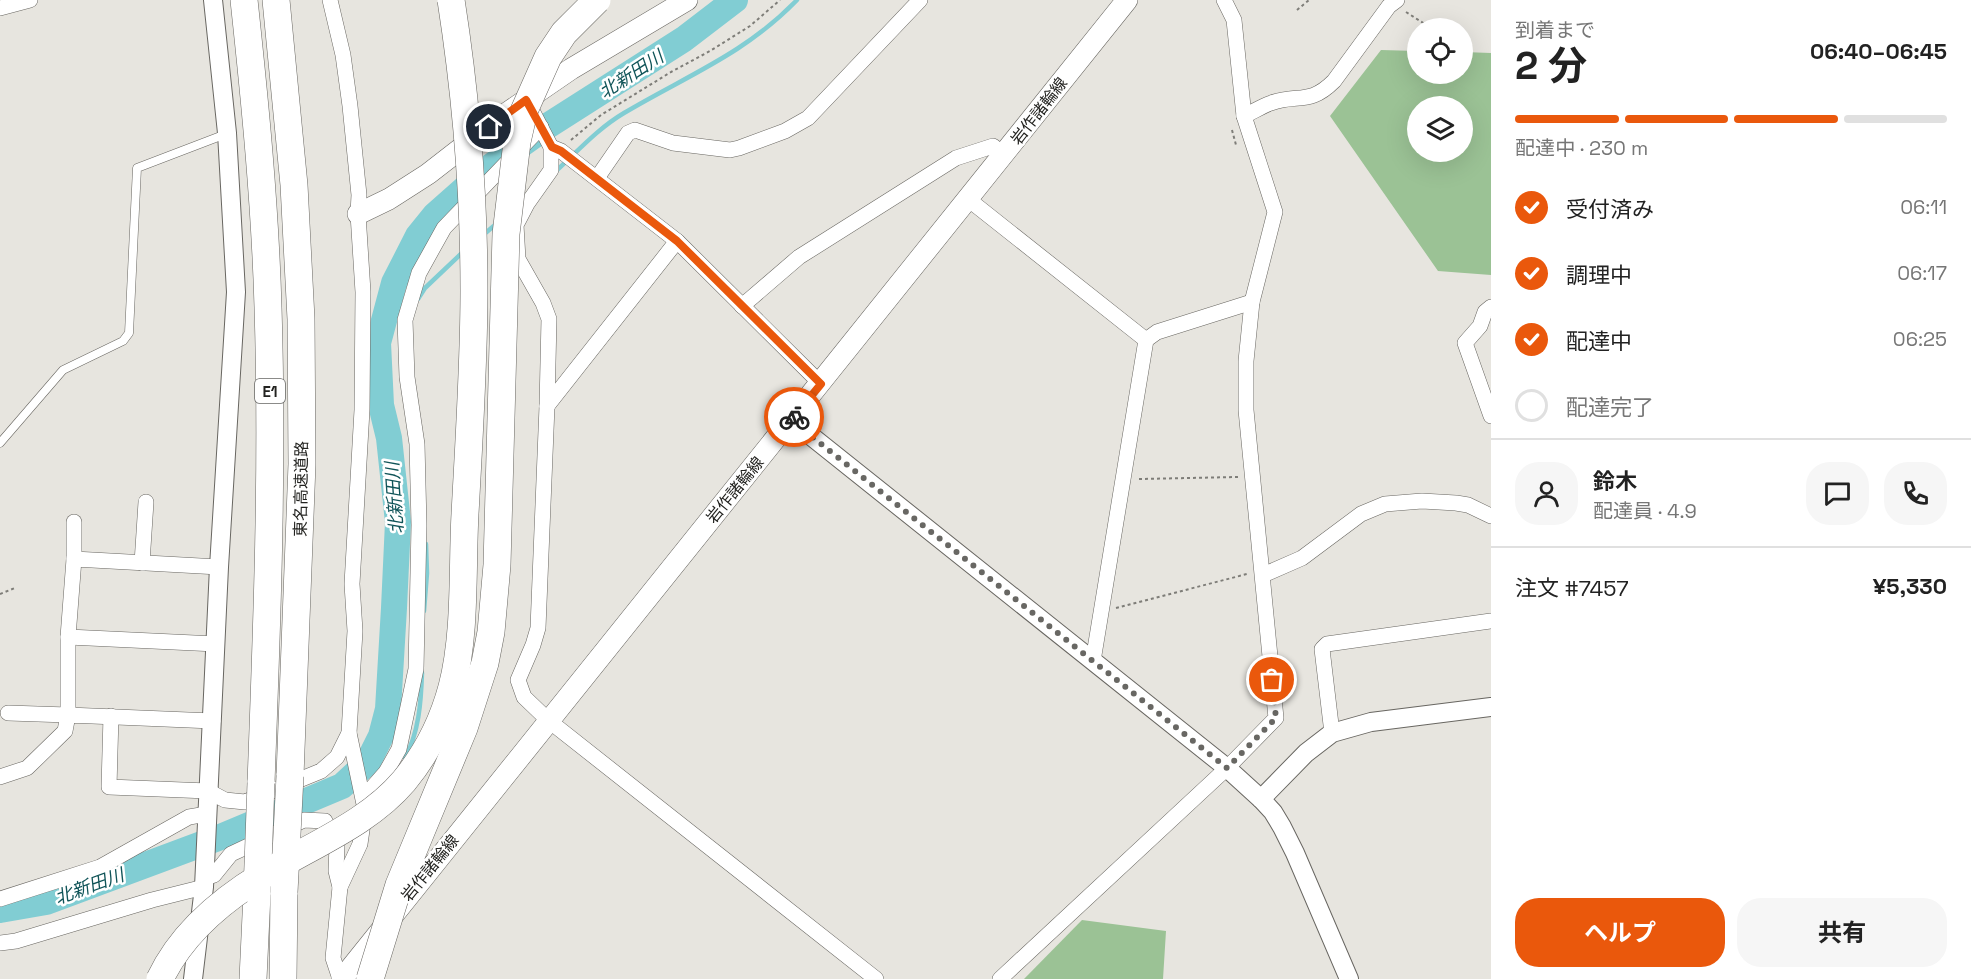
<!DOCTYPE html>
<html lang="ja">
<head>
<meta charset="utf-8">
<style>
	body { margin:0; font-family:"Space Grotesk","Noto Sans JP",sans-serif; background:#f6f6f6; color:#222; height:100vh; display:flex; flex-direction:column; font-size:22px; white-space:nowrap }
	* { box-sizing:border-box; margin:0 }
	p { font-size:20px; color:#767676 }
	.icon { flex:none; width:33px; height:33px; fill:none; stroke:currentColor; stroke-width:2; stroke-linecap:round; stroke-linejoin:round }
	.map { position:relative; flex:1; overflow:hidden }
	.side { display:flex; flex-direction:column; background:#fff; width:480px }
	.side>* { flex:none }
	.buttons { position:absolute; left:1407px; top:18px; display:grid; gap:12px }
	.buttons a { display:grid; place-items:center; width:66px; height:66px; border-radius:50%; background:#fff; box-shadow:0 6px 24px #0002; font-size:30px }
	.pin { position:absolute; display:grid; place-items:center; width:51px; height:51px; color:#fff; margin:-26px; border:3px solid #fff; border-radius:50%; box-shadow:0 2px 6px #0007 }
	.courier { position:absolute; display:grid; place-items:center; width:60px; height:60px; margin:-30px; border:4px solid #ea580c; border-radius:50%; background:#fff; color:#222; box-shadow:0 2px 8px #0007 }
	.summary em { font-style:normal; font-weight:700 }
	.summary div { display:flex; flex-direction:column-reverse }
	.summary { display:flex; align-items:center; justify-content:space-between; height:102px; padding:0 24px }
	h1 { font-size:39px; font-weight:700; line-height:45px }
	.bar { display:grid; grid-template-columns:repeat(4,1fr); gap:9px 6px; align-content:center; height:72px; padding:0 24px }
	.bar i { height:8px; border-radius:4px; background:#e0e0e0 }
	.bar .current { background:#ea580c }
	.bar p { grid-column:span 4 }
	.line { display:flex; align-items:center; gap:15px; padding:0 24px; border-top:2px solid #e0e0e0 }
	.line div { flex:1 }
	.round { display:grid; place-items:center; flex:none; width:63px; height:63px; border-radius:24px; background:#f6f6f6 }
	ol { padding:0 24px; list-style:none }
	li { display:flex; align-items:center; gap:18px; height:66px }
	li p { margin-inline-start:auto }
	li .icon { padding:6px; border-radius:50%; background:#ea580c; color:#fff; stroke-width:4 }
	li:last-child { color:#767676 }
	li i { width:33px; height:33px; border:3px solid #e0e0e0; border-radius:50% }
	.cta { display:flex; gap:12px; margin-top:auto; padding:12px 24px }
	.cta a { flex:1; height:69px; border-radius:24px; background:#ea580c; color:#fff; font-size:24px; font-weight:700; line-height:69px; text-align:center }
	.cta a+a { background:#f6f6f6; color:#222 }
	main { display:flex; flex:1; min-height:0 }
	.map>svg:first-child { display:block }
	.forest { fill:#9bc295; fill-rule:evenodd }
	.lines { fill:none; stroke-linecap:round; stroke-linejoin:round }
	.stream { stroke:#81cdd3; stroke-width:4.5 }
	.river { stroke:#81cdd3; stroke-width:26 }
	.service-casing { stroke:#686661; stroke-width:9 }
	.minor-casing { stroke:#686661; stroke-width:16 }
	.tertiary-casing { stroke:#686661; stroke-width:20 }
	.secondary-casing { stroke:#686661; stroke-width:22 }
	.motorway-casing { stroke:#686661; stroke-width:28 }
	.path { stroke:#7e7d78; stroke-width:2; stroke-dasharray:3 3; stroke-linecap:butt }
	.service { stroke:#fff; stroke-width:8 }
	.minor { stroke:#fff; stroke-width:15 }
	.tertiary { stroke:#fff; stroke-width:18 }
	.secondary { stroke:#fff; stroke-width:21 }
	.motorway { stroke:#fff; stroke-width:27 }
	.motorway-bridge-casing { stroke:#686661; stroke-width:28; stroke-linecap:butt }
	.motorway-bridge { stroke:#fff; stroke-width:27 }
	.done { stroke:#686763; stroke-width:6; stroke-dasharray:0 10.8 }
	.route { stroke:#ea580c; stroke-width:8 }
	.labels { text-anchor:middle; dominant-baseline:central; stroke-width:5; stroke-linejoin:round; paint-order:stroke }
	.shield { fill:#fff; stroke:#656563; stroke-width:1.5 }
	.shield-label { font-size:15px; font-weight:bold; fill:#232320 }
	.street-label { font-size:16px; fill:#232320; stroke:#fff }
	.water-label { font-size:18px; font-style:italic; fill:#105458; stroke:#fff }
</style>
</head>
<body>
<main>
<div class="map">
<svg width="1491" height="979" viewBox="0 0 1491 979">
	<rect width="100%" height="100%" fill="#e7e5df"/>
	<g class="forest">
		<path d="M 1381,50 L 1417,51 L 1418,74 L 1462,74 L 1463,52 L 1491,53 L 1491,275 L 1438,271 L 1330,116 ZM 1462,106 L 1462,152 L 1418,152 L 1418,106 Z"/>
		<path d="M 1082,920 L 1166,931 L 1163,979 L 1024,979 Z"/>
	</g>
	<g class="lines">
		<g class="stream">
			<path d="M 554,173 C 577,152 597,129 624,113 C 686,76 745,54 797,0"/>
			<path d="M 482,236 L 496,224"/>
			<path d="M 418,299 L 425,288 L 464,251"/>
			<path d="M 424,611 L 427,573 L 426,544"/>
			<path d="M 405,758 C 419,732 421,702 422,673"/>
		</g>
		<path class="river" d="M 0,910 L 46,902 L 218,838 L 342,786 L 368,762 L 381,736 L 388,709 L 394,608 L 398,522 L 389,438 L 381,405 L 378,343 L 394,283 L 418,236 L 435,215 L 487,169 L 549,125 L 684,39 L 735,0"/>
		<defs>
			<path id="service" d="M 0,443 L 63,370 L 123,341 L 129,333 L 137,168 L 226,134"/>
			<g id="minor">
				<path d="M 0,8 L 30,0"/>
				<path d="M 527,101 L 551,147 L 551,170 L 527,204 L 516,225 L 518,259 L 543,303 L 549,319 L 547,406 L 538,628 L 533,645 L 518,680 L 524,697 L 548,720 L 876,979"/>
				<path d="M 1244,116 C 1253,112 1262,106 1271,103 C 1298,93 1309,106 1334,81 L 1389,6 L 1397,0"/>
				<path d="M 551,147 L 561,151 L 677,241 L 821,384"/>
				<path d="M 597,178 L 628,133 L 635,130 L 673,143 L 730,150 L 739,148 L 785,131 L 808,118 L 920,0"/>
				<path d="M 968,199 L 1146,340"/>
				<path d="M 742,306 L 799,257 L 956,158 L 993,146 L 1004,155"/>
				<path d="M 1491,307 L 1485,312 L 1480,326 L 1465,343 L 1491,416"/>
				<path d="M 547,406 L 677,241"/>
				<path d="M 74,522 L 74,559"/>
				<path d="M 142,563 L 146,502"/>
				<path d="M 1263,575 L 1302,558 L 1361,514 L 1385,504 L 1422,501 L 1456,503 L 1468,505 L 1491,516"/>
				<path d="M 68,637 L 216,644"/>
				<path d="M 1093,661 L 1146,340 L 1157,332 L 1252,302"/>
				<path d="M 8,713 L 68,715 L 68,637 L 74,559 L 219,567"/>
				<path d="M 111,716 L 109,787 L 208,791 L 225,800 L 245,802 L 321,771 L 337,757 L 349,733 L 355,631 L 352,584 L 362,410 L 363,292 L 358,214 L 359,195 L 350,106 L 343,55 L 330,0"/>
				<path d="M 1332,733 L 1322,649 L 1327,644 L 1491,621"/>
				<path d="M 0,777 L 27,768 L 65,731 L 68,715 L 213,721"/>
				<path d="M 364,797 L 386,772 L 399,749 L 416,669 L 419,525 L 417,444 L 407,377 L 405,320 L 419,273 L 444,228 L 541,127"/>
				<path d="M 204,878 L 214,875 L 231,854 L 304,820 L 325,821 L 337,845 L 336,871 L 340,887 L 333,958 L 340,979"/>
				<path d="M 340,887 L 360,844 L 365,809 L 349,733"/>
				<path d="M 0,899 L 100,867 L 189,817 L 207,814"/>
				<path d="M 0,943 L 16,941 L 152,900 L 204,887"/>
				<path d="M 1000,979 L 1227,768 L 1276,718 L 1246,410 L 1246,361 L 1252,302 L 1275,212 L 1244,116 L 1234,20 L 1224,0"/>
			</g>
			<g id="tertiary">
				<path d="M 791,420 L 1227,768 L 1261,799 L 1273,812 L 1282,827 L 1295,853 L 1349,979"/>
				<path d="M 1261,799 L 1306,753 L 1332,733 L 1371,722 L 1491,707"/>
				<path d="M 193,979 L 204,887 L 219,567 L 236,292 L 227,133 L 213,0"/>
			</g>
			<g id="secondary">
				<path d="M 358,214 L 389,199 L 428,174 L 504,115 L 571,69 L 687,0"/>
				<path d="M 342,979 C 602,652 867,328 1127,0"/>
			</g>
			<g id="motorway">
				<path d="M 244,0 C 255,102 265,204 268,307 C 273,466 267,624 261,783"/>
				<path d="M 276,0 L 294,185 L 301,319 L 302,464 L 290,776"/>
				<path d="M 253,979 L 257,894"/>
				<path d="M 283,979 L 284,892"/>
			</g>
		</defs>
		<use href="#service" class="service-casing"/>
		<use href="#minor" class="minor-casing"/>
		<use href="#tertiary" class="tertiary-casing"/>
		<use href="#secondary" class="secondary-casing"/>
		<use href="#motorway" class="motorway-casing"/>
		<g class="path">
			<path d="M 1297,10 L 1309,0"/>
			<path d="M 1406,12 L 1431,28"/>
			<path d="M 1232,130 L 1236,145"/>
			<path d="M 571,140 L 601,115 L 671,72 L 710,51 L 750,26 L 780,0"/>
			<path d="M 1139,479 L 1238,477"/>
			<path d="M 0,594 L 15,588"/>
			<path d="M 1116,608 L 1247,574"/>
		</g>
		<use href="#service" class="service"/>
		<use href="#minor" class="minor"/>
		<use href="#tertiary" class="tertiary"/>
		<use href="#secondary" class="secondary"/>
		<use href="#motorway" class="motorway"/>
		<defs>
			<g id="motorway-bridge">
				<path d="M 257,892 L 261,783"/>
				<path d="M 284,892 L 290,776"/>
				<path d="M 160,979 C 183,930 229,894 275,868 C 319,842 370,821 404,781 C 427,753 443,721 452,687 C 466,633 462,569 465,514 C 469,439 474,364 474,290 C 474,193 466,96 451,0"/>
				<path d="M 370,979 L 399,885 L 464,728 L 485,663 L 491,632 L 497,565 L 506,234 L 517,142 L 524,111 L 548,57 L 564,33 L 597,0"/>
			</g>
		</defs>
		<use href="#motorway-bridge" class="motorway-bridge-casing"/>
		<use href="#motorway-bridge" class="motorway-bridge"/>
	</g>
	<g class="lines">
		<path class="done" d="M 794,417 L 791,420 L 1227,768 L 1276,718 L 1272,680"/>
		<path class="route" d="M 489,127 L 526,100 L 552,147 L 561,151 L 677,241 L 821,384 L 794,417"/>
	</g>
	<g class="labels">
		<rect class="shield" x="255" y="379" width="30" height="24" rx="4.5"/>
		<g class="shield-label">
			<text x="270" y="391">E1</text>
		</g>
		<g class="street-label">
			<text transform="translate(1039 111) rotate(-52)">岩作諸輪線</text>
			<text transform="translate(301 489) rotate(-89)">東名高速道路</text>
			<text transform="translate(735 490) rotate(-51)">岩作諸輪線</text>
			<text transform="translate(430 868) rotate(-51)">岩作諸輪線</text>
		</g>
		<g class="water-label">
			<text transform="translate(631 74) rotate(-33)">北新田川</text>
			<text transform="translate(394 498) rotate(-94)">北新田川</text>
			<text transform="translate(89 886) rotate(-20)">北新田川</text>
		</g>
	</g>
</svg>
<div class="buttons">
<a><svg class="icon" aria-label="locate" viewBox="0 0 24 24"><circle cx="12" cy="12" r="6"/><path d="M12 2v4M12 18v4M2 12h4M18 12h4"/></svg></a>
<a><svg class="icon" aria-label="layers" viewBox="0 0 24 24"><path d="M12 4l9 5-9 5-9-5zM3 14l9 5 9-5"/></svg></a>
</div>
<div class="pin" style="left:1272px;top:680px;background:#ea580c"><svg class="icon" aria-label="bag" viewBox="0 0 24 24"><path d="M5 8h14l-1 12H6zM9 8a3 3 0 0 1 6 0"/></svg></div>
<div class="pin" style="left:489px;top:127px;background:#1f2937"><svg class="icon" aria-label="home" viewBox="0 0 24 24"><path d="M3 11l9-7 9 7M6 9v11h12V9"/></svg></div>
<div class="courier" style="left:794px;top:417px"><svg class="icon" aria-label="bike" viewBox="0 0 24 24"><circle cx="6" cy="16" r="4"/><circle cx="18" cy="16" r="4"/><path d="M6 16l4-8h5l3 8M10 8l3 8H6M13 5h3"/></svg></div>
</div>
<section class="side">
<div class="summary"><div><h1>2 分</h1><p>到着まで</p></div><em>06:40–06:45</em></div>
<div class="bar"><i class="current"></i><i class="current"></i><i class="current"></i><i></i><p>配達中 · 230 m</p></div>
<ol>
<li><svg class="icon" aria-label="check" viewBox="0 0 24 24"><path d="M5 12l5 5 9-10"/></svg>受付済み<p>06:11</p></li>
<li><svg class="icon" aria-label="check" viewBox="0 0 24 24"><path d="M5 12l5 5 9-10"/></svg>調理中<p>06:17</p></li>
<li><svg class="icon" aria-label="check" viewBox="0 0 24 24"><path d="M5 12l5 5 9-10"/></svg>配達中<p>06:25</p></li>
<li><i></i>配達完了</li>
</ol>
<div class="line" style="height:108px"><a class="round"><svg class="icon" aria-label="person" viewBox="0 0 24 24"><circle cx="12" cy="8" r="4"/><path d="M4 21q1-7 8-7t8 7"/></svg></a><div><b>鈴木</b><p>配達員 · 4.9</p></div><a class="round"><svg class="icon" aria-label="chat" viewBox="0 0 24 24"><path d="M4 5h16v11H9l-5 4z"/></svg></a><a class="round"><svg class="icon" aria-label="phone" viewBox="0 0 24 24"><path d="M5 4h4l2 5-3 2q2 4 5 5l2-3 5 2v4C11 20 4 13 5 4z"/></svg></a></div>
<div class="line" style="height:78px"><div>注文 #7457</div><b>¥5,330</b></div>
<div class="cta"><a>ヘルプ</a><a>共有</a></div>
</section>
</main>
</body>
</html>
